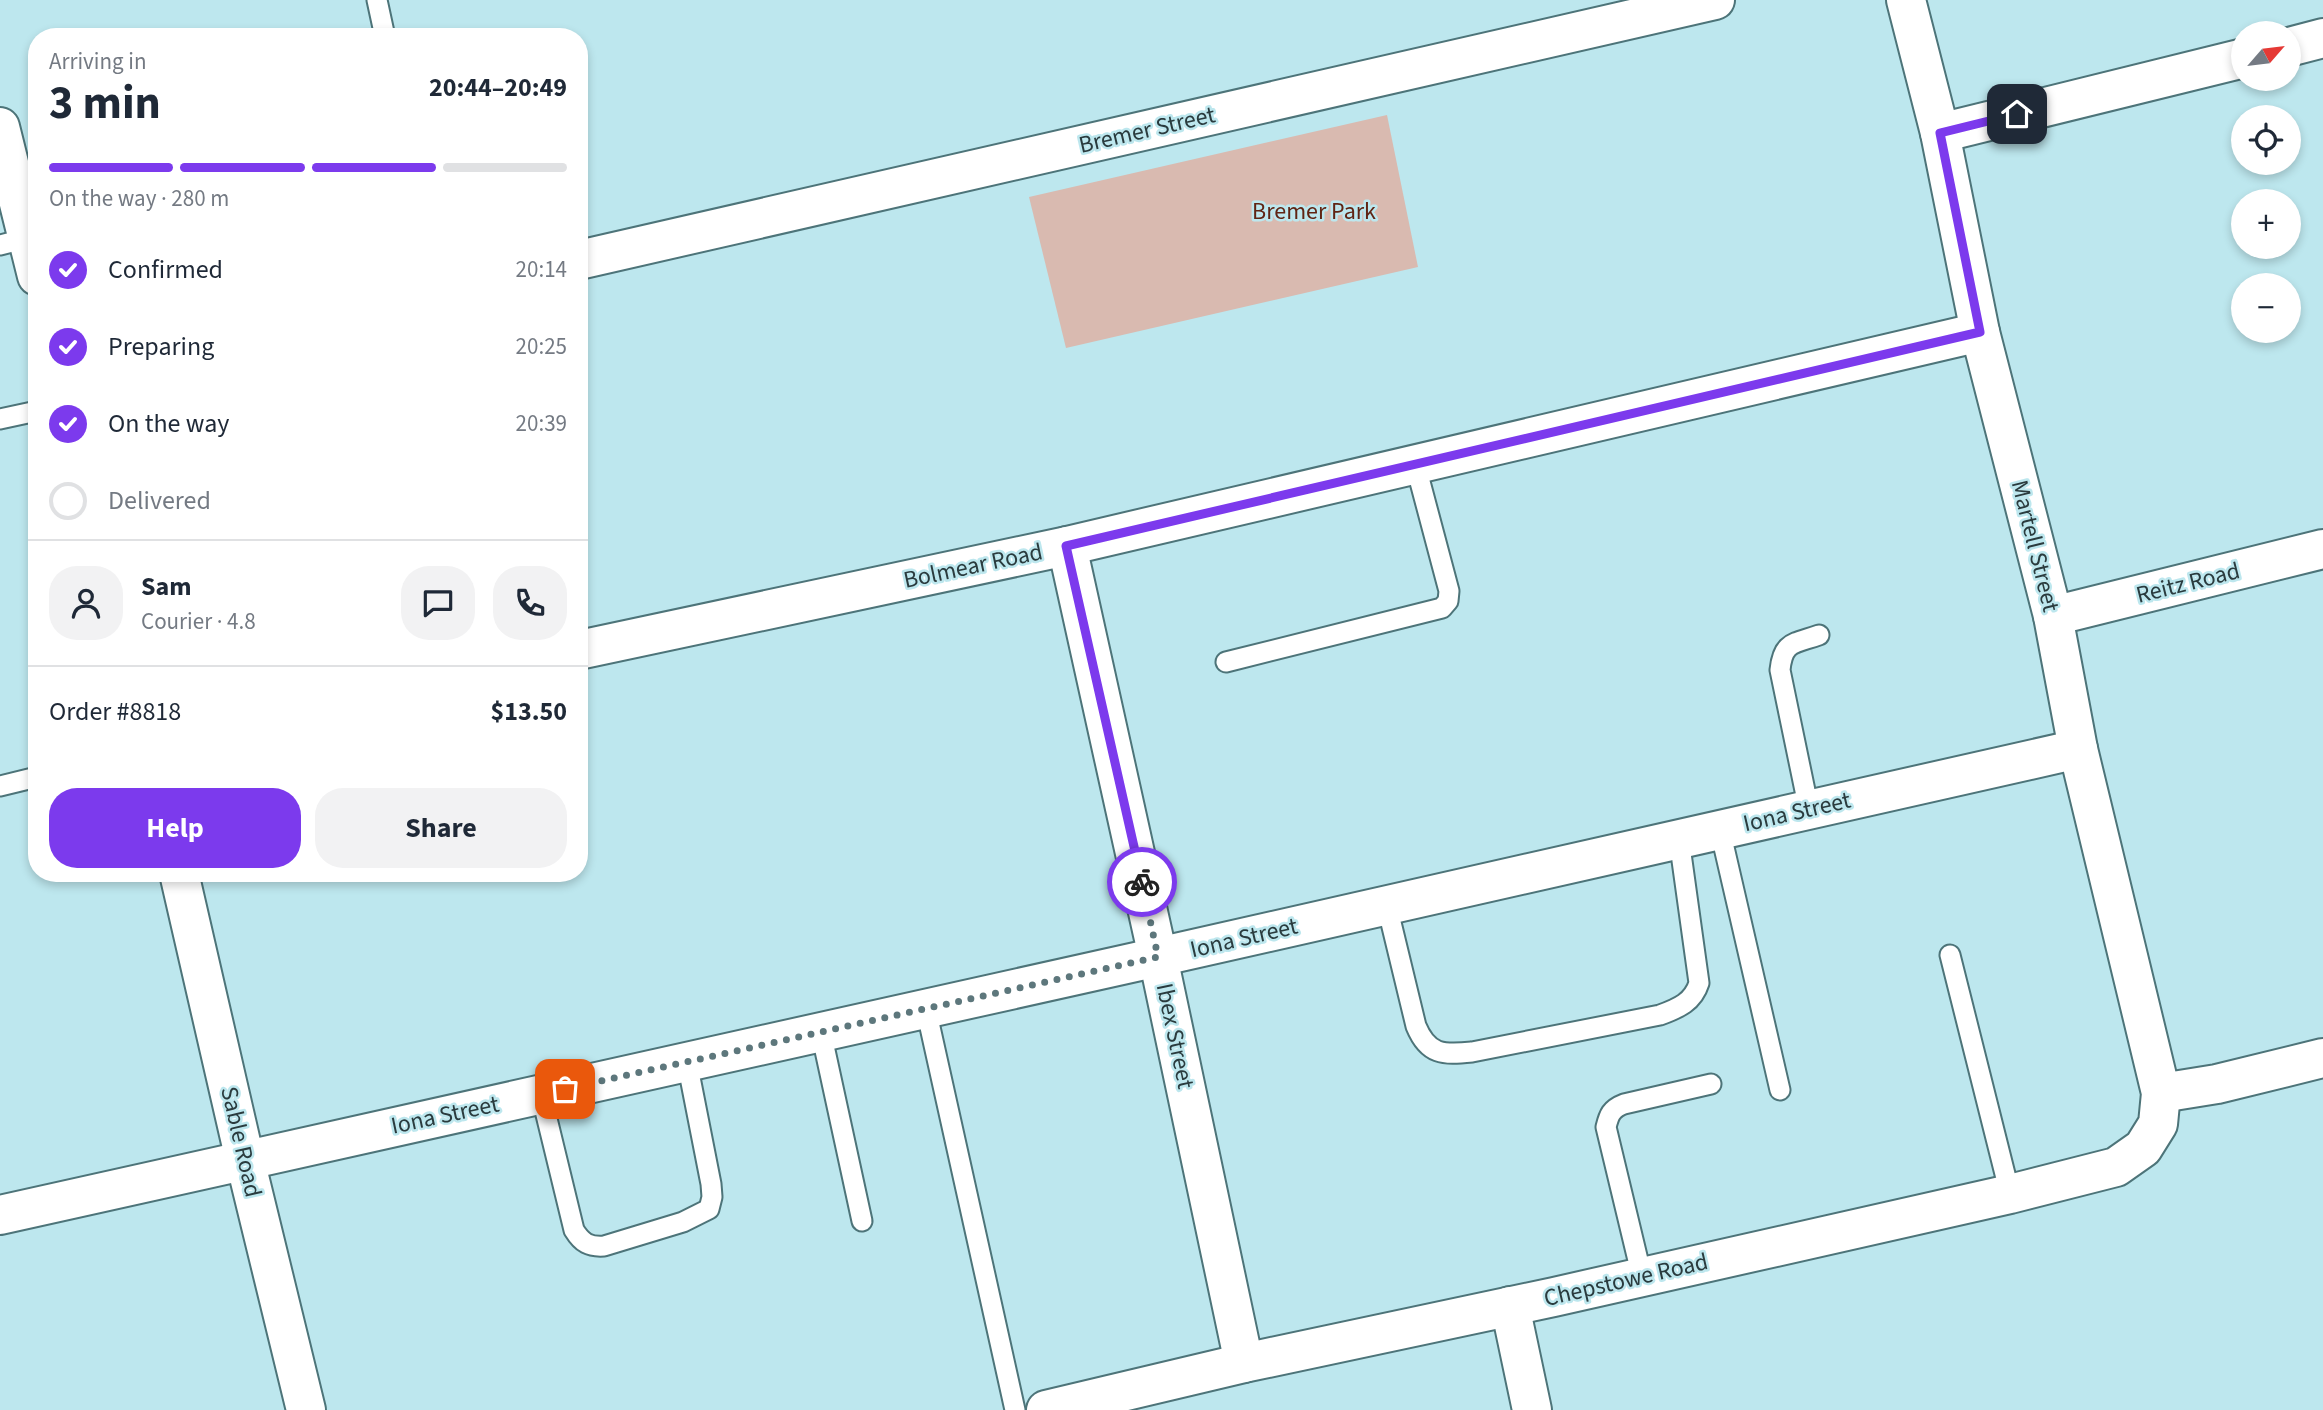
<!DOCTYPE html>
<html lang="en">
<head>
<meta charset="utf-8">
<style>
	body { margin:0; font-family:"Source Sans 3",sans-serif; background:#f2f2f3; color:#1f2937; height:100vh; display:flex; flex-direction:column; font-size:26px; white-space:nowrap }
	* { box-sizing:border-box; margin:0 }
	p { font-size:23px; color:#747a83 }
	.icon { flex:none; width:38px; height:38px; fill:none; stroke:currentColor; stroke-width:2; stroke-linecap:round; stroke-linejoin:round }
	.map { position:relative; flex:1; overflow:hidden }
	.drawer { position:absolute; left:28px; top:28px; width:560px; height:854px; display:flex; flex-direction:column; background:#fff; border-radius:28px; box-shadow:0 4px 10px #0003 }
	.drawer>* { flex:none }
	.needle { width:46px; rotate:62deg }
	.controls { position:absolute; left:2231px; top:21px; display:grid; gap:14px }
	.controls a { display:grid; place-items:center; width:70px; height:70px; border-radius:50%; background:#fff; box-shadow:0 4px 10px #0003; font-size:35px }
	.pin { position:absolute; display:grid; place-items:center; width:60px; height:60px; color:#fff; margin:-30px; border-radius:14px; box-shadow:0 4px 10px #0006 }
	.courier { position:absolute; display:grid; place-items:center; width:70px; height:70px; margin:-35px; border:5px solid #7c3aed; border-radius:50%; background:#fff; color:#222; box-shadow:0 2px 9px #0007 }
	.headline em { font-style:normal; font-weight:700 }
	.headline div { display:flex; flex-direction:column-reverse }
	.headline { display:flex; align-items:center; justify-content:space-between; height:119px; padding:0 21px }
	h1 { font-size:46px; font-weight:700; line-height:52px }
	.bar { display:grid; grid-template-columns:repeat(4,1fr); gap:10px 7px; align-content:center; height:84px; padding:0 21px }
	.bar i { height:9px; border-radius:5px; background:#e0e1e3 }
	.bar .current { background:#7c3aed }
	.bar p { grid-column:span 4 }
	.line { display:flex; align-items:center; gap:18px; padding:0 21px; border-top:2px solid #e0e1e3 }
	.line div { flex:1 }
	.round { display:grid; place-items:center; flex:none; width:74px; height:74px; border-radius:28px; background:#f2f2f3 }
	ol { padding:0 21px; list-style:none }
	li { display:flex; align-items:center; gap:21px; height:77px }
	li p { margin-inline-start:auto }
	li .icon { padding:7px; border-radius:50%; background:#7c3aed; color:#fff; stroke-width:4 }
	li:last-child { color:#747a83 }
	li i { width:38px; height:38px; border:4px solid #e0e1e3; border-radius:50% }
	.button { display:flex; gap:14px; margin-top:auto; padding:14px 21px }
	.button a { flex:1; height:80px; border-radius:28px; background:#7c3aed; color:#fff; font-size:28px; font-weight:700; line-height:80px; text-align:center }
	.button a+a { background:#f2f2f3; color:#1f2937 }
	.map>svg:first-child { display:block }
	.green { fill:#d9bab0 }
	.lines { fill:none; stroke-linecap:round; stroke-linejoin:round }
	.lane-casing { stroke:#4d7479; stroke-width:23 }
	.street-casing { stroke:#4d7479; stroke-width:42 }
	.lane { stroke:#fff; stroke-width:19 }
	.street { stroke:#fff; stroke-width:38 }
	.done { stroke:#5d777c; stroke-width:7; stroke-dasharray:0 12.6 }
	.route { stroke:#7c3aed; stroke-width:9 }
	.labels { text-anchor:middle; dominant-baseline:central; stroke-width:5; stroke-linejoin:round; paint-order:stroke }
	.street-label { font-size:24px; fill:#2a3b3e; stroke:#bde7ee }
	.park-label { font-size:24px; fill:#602413; stroke:#bde7ee }
</style>
</head>
<body>
<div class="map">
<svg width="2323" height="1410" viewBox="0 0 2323 1410">
	<rect width="100%" height="100%" fill="#bde7ee"/>
	<path class="green" d="M 1387,115 L 1418,267 L 1066,348 L 1029,197 Z"/>
	<g class="lines">
		<defs>
			<g id="lane">
				<path d="M 377,0 L 385,37"/>
				<path d="M 0,245 L 28,238"/>
				<path d="M 0,419 L 37,411"/>
				<path d="M 1226,662 L 1442,608 L 1448,601 L 1449,591 L 1415,463"/>
				<path d="M 0,786 L 37,777"/>
				<path d="M 1809,810 L 1780,670 C 1783,641 1794,644 1819,635"/>
				<path d="M 1720,830 L 1780,1090"/>
				<path d="M 1387,906 L 1416,1026 C 1428,1055 1443,1055 1472,1052 L 1660,1015 C 1679,1008 1693,1002 1699,983 L 1679,839"/>
				<path d="M 1950,955 L 2010,1194"/>
				<path d="M 926,1009 L 1015,1410"/>
				<path d="M 821,1032 L 862,1221"/>
				<path d="M 541,1094 L 574,1230 C 582,1243 589,1247 604,1246 L 683,1222 L 709,1209 L 712,1197 L 711,1184 L 687,1062"/>
				<path d="M 1642,1277 L 1606,1127 C 1609,1115 1611,1109 1624,1104 L 1711,1084"/>
			</g>
			<g id="street">
				<path d="M 2289,47 L 2323,38"/>
				<path d="M 0,127 L 37,276"/>
				<path d="M 1940,133 L 2244,58"/>
				<path d="M 579,260 L 1715,0"/>
				<path d="M 1067,546 L 1158,957 L 1244,1363"/>
				<path d="M 2053,616 L 2323,549"/>
				<path d="M 579,650 L 1067,546 L 1980,332"/>
				<path d="M 179,873 L 245,1160 L 306,1410"/>
				<path d="M 2161,1093 L 2217,1084 L 2323,1058"/>
				<path d="M 0,1215 L 1158,957 L 2078,749"/>
				<path d="M 1510,1306 L 1532,1410"/>
				<path d="M 1046,1410 L 1244,1363 L 1554,1297 L 2010,1194 L 2116,1167 L 2143,1148 L 2158,1124 L 2161,1093 L 2078,749 L 2053,616 L 1980,332 L 1940,133 L 1906,0"/>
			</g>
		</defs>
		<use href="#lane" class="lane-casing"/>
		<use href="#street" class="street-casing"/>
		<use href="#lane" class="lane"/>
		<use href="#street" class="street"/>
	</g>
	<g class="lines">
		<path class="done" d="M 565,1089 L 1158,957 L 1142,882"/>
		<path class="route" d="M 1142,882 L 1066,546 L 1980,332 L 1940,133 L 2017,114"/>
	</g>
	<g class="labels">
		<g class="street-label">
			<text transform="translate(1147 130) rotate(-13)">Bremer Street</text>
			<text transform="translate(2035 546) rotate(76)">Martell Street</text>
			<text transform="translate(973 566) rotate(-12)">Bolmear Road</text>
			<text transform="translate(2188 583) rotate(-14)">Reitz Road</text>
			<text transform="translate(1797 812) rotate(-13)">Iona Street</text>
			<text transform="translate(1244 938) rotate(-13)">Iona Street</text>
			<text transform="translate(1175 1036) rotate(78)">Ibex Street</text>
			<text transform="translate(445 1115) rotate(-12)">Iona Street</text>
			<text transform="translate(241 1142) rotate(77)">Sable Road</text>
			<text transform="translate(1626 1280) rotate(-13)">Chepstowe Road</text>
		</g>
		<g class="park-label">
			<text x="1314" y="211">Bremer Park</text>
		</g>
	</g>
</svg>
<div class="controls">
<a><svg class="needle" viewBox="-14 -14 28 28"><path d="M0-13l5 13h-10z" fill="#e53935"/><path d="M0 13l5-13h-10z" fill="#747a83"/></svg></a>
<a><svg class="icon" aria-label="locate" viewBox="0 0 24 24"><circle cx="12" cy="12" r="6"/><path d="M12 2v4M12 18v4M2 12h4M18 12h4"/></svg></a>
<a>+</a>
<a>−</a>
</div>
<div class="pin" style="left:565px;top:1089px;background:#ea580c"><svg class="icon" aria-label="bag" viewBox="0 0 24 24"><path d="M5 8h14l-1 12H6zM9 8a3 3 0 0 1 6 0"/></svg></div>
<div class="pin" style="left:2017px;top:114px;background:#1f2937"><svg class="icon" aria-label="home" viewBox="0 0 24 24"><path d="M3 11l9-7 9 7M6 9v11h12V9"/></svg></div>
<div class="courier" style="left:1142px;top:882px"><svg class="icon" aria-label="bike" viewBox="0 0 24 24"><circle cx="6" cy="16" r="4"/><circle cx="18" cy="16" r="4"/><path d="M6 16l4-8h5l3 8M10 8l3 8H6M13 5h3"/></svg></div>
<section class="drawer">
<div class="headline"><div><h1>3 min</h1><p>Arriving in</p></div><em>20:44–20:49</em></div>
<div class="bar"><i class="current"></i><i class="current"></i><i class="current"></i><i></i><p>On the way · 280 m</p></div>
<ol>
<li><svg class="icon" aria-label="check" viewBox="0 0 24 24"><path d="M5 12l5 5 9-10"/></svg>Confirmed<p>20:14</p></li>
<li><svg class="icon" aria-label="check" viewBox="0 0 24 24"><path d="M5 12l5 5 9-10"/></svg>Preparing<p>20:25</p></li>
<li><svg class="icon" aria-label="check" viewBox="0 0 24 24"><path d="M5 12l5 5 9-10"/></svg>On the way<p>20:39</p></li>
<li><i></i>Delivered</li>
</ol>
<div class="line" style="height:126px"><a class="round"><svg class="icon" aria-label="person" viewBox="0 0 24 24"><circle cx="12" cy="8" r="4"/><path d="M4 21q1-7 8-7t8 7"/></svg></a><div><b>Sam</b><p>Courier · 4.8</p></div><a class="round"><svg class="icon" aria-label="chat" viewBox="0 0 24 24"><path d="M4 5h16v11H9l-5 4z"/></svg></a><a class="round"><svg class="icon" aria-label="phone" viewBox="0 0 24 24"><path d="M5 4h4l2 5-3 2q2 4 5 5l2-3 5 2v4C11 20 4 13 5 4z"/></svg></a></div>
<div class="line" style="height:91px"><div>Order #8818</div><b>$13.50</b></div>
<div class="button"><a>Help</a><a>Share</a></div>
</section>
</div>
</body>
</html>
